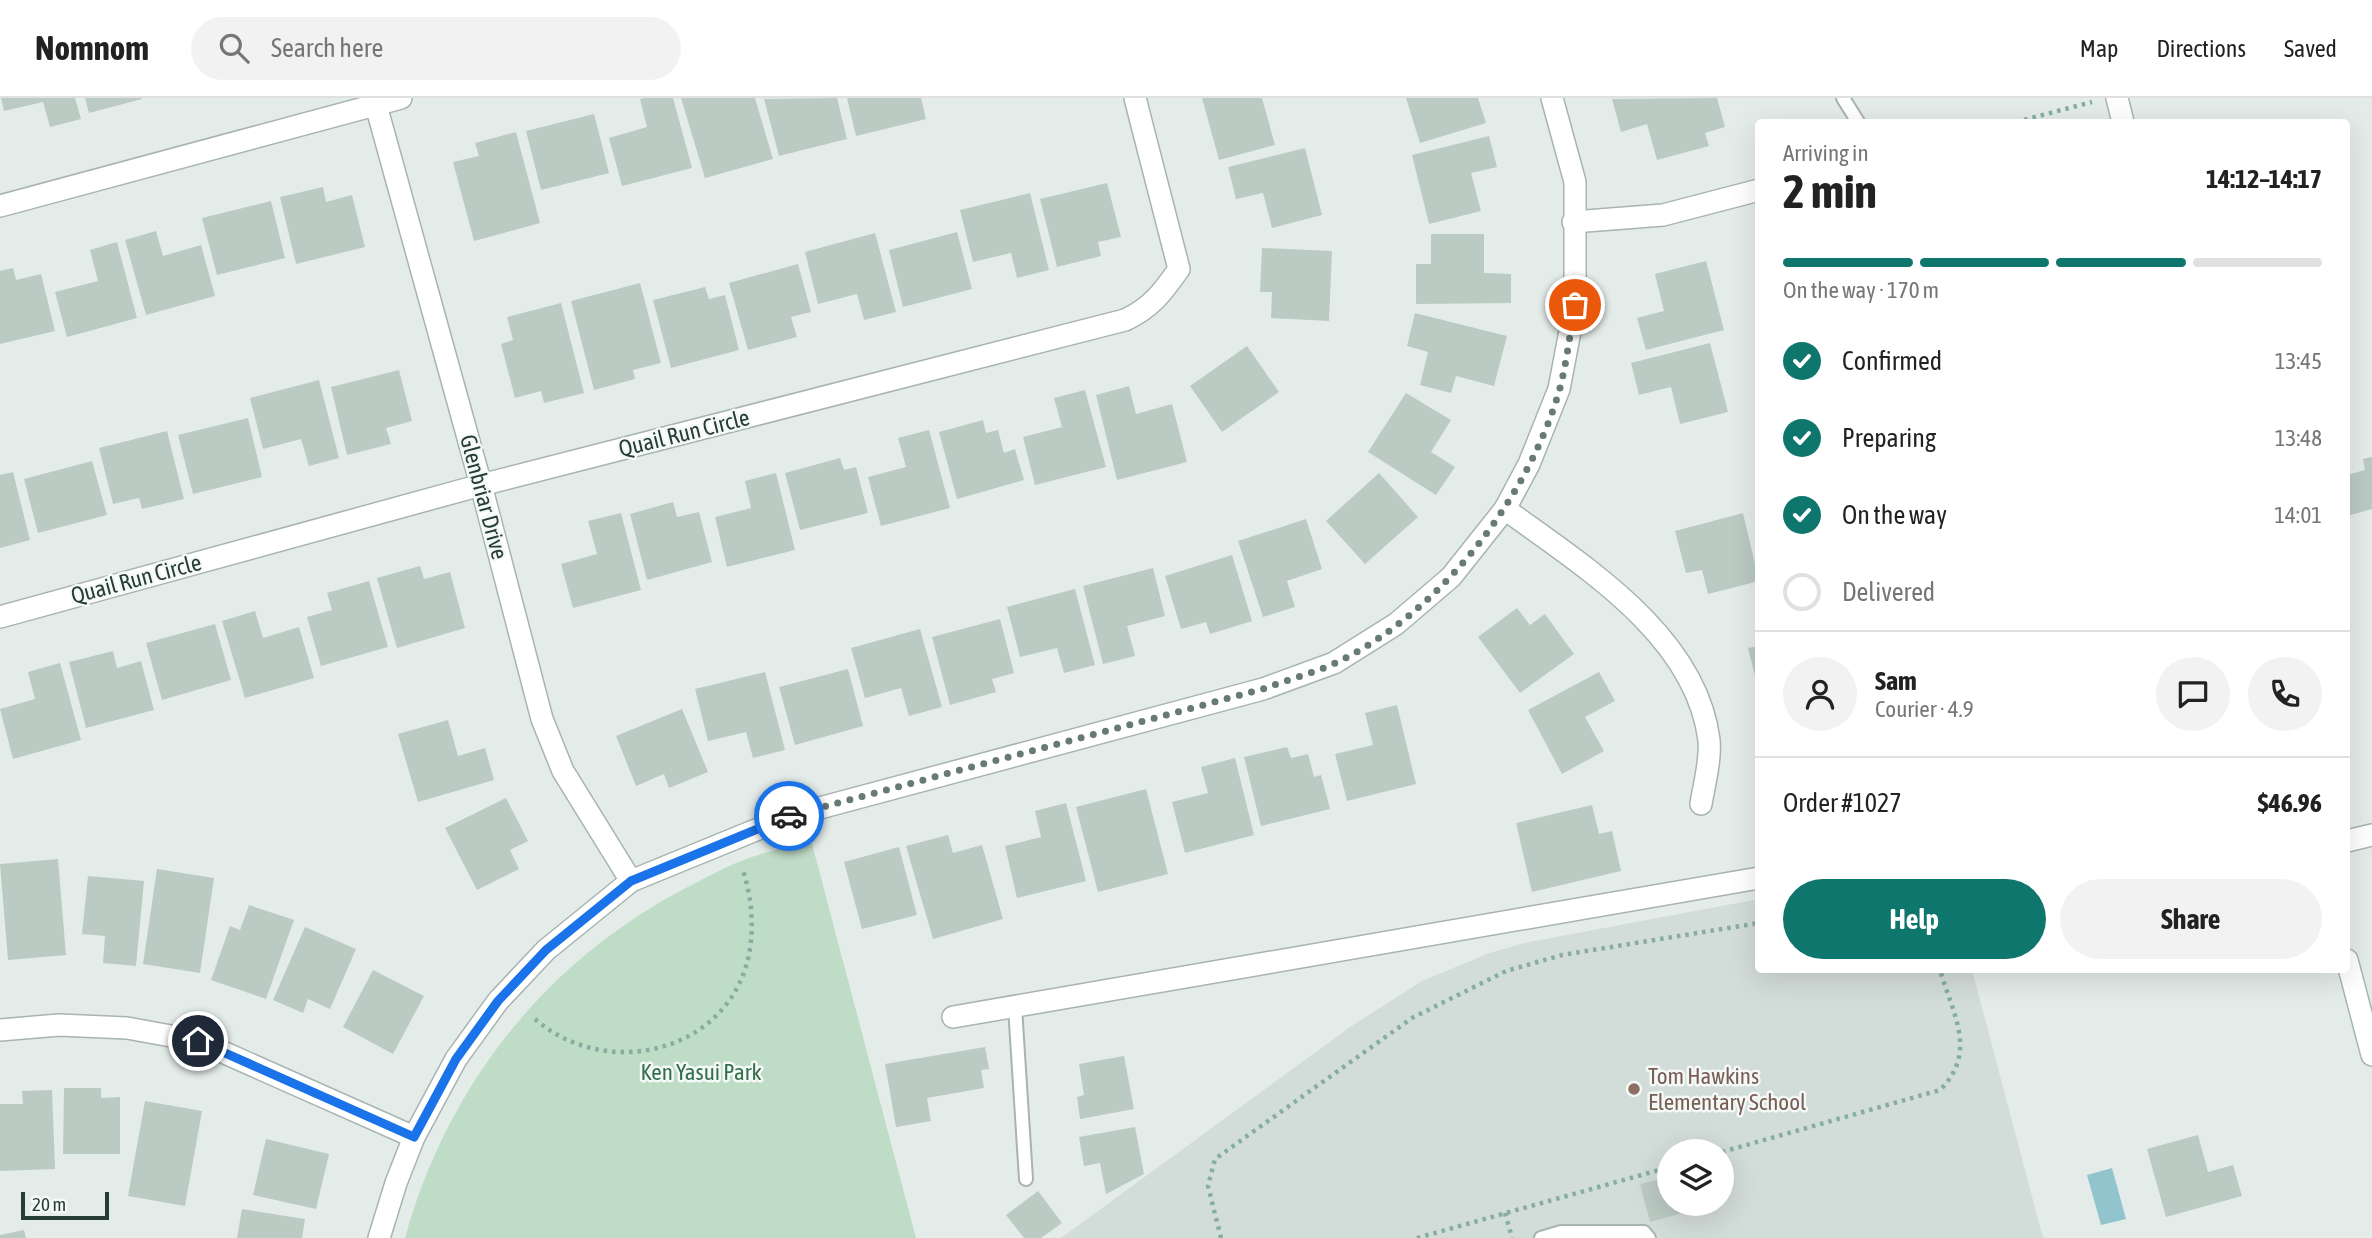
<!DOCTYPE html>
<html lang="en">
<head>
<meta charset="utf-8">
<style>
	body { margin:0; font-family:"Asap Condensed",sans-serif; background:#f2f2f2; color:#222; height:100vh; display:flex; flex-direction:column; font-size:26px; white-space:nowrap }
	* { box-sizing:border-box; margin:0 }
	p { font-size:23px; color:#767676 }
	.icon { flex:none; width:38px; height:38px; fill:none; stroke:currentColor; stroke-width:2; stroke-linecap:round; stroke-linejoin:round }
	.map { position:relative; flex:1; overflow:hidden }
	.details { position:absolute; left:1755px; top:21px; width:595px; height:854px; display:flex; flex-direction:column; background:#fff; border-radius:7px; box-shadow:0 7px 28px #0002 }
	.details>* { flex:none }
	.tools { position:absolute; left:1657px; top:1041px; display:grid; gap:14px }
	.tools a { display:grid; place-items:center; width:77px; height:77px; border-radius:50%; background:#fff; box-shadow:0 7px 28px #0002; font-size:35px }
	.scale { position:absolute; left:21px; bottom:18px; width:88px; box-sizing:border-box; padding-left:7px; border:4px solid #253d36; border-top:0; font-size:19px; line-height:24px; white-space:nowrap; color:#253d36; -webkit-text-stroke:5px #f4f9f7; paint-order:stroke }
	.pin { position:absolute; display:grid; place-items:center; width:60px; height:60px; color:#fff; margin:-30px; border:4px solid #fff; border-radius:50%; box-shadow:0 2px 7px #0007 }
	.courier { position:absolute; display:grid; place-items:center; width:70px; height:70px; margin:-35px; border:5px solid #1a73e8; border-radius:50%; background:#fff; color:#222; box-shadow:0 2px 9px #0007 }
	.headline em { font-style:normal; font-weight:700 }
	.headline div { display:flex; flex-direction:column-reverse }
	.headline { display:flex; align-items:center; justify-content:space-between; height:119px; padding:0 28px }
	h1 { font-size:46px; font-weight:700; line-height:52px }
	.bar { display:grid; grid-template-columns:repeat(4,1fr); gap:10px 7px; align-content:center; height:84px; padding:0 28px }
	.bar i { height:9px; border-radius:5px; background:#e0e0e0 }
	.bar .current { background:#0f766e }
	.bar p { grid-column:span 4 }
	.line { display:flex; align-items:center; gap:18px; padding:0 28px; border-top:2px solid #e0e0e0 }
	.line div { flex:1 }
	.round { display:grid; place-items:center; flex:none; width:74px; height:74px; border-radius:37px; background:#f2f2f2 }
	ol { padding:0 28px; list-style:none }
	li { display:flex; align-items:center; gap:21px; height:77px }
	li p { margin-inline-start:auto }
	li .icon { padding:7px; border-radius:50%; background:#0f766e; color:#fff; stroke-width:4 }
	li:last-child { color:#767676 }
	li i { width:38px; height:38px; border:4px solid #e0e0e0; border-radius:50% }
	.button { display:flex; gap:14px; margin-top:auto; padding:14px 28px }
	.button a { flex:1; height:80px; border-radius:42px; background:#0f766e; color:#fff; font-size:28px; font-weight:700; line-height:80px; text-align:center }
	.button a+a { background:#f2f2f2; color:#222 }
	header { display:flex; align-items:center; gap:42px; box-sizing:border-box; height:98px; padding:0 35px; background:#fff; border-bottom:2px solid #e0e0e0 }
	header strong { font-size:33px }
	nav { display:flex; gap:38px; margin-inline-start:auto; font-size:24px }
	.search { width:490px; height:63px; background:#f2f2f2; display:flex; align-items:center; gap:18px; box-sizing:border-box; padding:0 24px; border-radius:38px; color:#767676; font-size:26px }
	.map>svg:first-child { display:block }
	.built { fill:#d2dcd8; fill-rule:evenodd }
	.green { fill:#bfdcc6 }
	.water { fill:#91c4cd }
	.building { fill:#bccac4 }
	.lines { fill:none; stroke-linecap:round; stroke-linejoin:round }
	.lane-casing { stroke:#a7b4b0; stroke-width:16 }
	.street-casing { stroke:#a7b4b0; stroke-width:24 }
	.secondary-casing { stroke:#a3b7b0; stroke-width:24 }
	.path { stroke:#87ada1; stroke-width:4.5; stroke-dasharray:3.5 5; stroke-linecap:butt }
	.lane { stroke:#fff; stroke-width:12 }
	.street { stroke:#fff; stroke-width:21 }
	.secondary { stroke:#fff; stroke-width:21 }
	.done { stroke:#687a75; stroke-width:7; stroke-dasharray:0 12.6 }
	.route { stroke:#1a73e8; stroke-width:9 }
	.education-dot { fill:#8d6e63; stroke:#f4f9f7; stroke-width:2.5 }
	.labels { text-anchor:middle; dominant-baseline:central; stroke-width:5; stroke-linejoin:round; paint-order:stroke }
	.street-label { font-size:23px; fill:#253d36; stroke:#f4f9f7 }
	.park-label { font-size:23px; fill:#32704a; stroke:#f4f9f7 }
	.education-label { font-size:23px; fill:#785e54; stroke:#f4f9f7; text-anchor:start }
</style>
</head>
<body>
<header>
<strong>Nomnom</strong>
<div class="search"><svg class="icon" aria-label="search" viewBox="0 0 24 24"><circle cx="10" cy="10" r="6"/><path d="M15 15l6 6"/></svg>Search here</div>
<nav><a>Map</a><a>Directions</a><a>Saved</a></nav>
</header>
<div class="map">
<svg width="2372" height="1140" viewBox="0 0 2372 1140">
	<rect width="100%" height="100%" fill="#e4ece9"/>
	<path class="built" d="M 1759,801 L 1759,872 L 1972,872 L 2043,1140 L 1061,1140 L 1350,929 L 1422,883 L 1487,856 L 1524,845 ZM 1670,1054 L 1722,1054 L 1722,1106 L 1670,1106 Z"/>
	<path class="green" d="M 811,742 L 916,1140 L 405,1140 C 447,989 544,865 682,792 C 704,781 726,768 749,760 C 769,753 790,748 811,742 Z"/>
	<path class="water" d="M 2112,1070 L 2126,1121 L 2101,1127 L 2087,1077 Z"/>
	<g class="building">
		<path d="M 1,0 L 75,0 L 81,21 L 50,29 L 43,4 L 4,13 Z"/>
		<path d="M 85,0 L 142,0 L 142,1 L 89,15 Z"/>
		<path d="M 645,0 L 673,0 L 692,70 L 622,88 L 609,40 L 647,29 L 640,1 Z"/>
		<path d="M 681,0 L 755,0 L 773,61 L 705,80 Z"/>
		<path d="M 837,0 L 847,41 L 779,58 L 764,1 Z"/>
		<path d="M 847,0 L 921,0 L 926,21 L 856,38 Z"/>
		<path d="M 1202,0 L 1262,0 L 1275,47 L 1219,62 Z"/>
		<path d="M 1406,0 L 1478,0 L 1486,25 L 1420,45 Z"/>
		<path d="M 1717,0 L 1725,29 L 1705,35 L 1709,48 L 1657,62 L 1647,26 L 1621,34 L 1612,1 Z"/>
		<path d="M 594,16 L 609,75 L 541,92 L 526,33 Z"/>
		<path d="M 516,34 L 540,125 L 474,143 L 453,64 L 479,58 L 475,45 Z"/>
		<path d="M 1489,38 L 1497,69 L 1471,75 L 1481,113 L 1429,126 L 1412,57 Z"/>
		<path d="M 1305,50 L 1322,117 L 1272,130 L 1263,95 L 1236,101 L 1228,69 Z"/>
		<path d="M 1107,85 L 1121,139 L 1098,144 L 1101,158 L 1057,169 L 1040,101 Z"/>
		<path d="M 323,89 L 326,104 L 352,97 L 365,149 L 296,166 L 280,99 Z"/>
		<path d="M 1030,95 L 1049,172 L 1017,180 L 1011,155 L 973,164 L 960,112 Z"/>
		<path d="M 271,103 L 285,160 L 217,177 L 202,120 Z"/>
		<path d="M 156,133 L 163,158 L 201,147 L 215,198 L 146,217 L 125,142 Z"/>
		<path d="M 957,134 L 972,191 L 903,209 L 889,152 Z"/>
		<path d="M 875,135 L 896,214 L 864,222 L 857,196 L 818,206 L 805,154 Z"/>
		<path d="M 1431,136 L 1484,136 L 1484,175 L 1511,176 L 1511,205 L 1416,206 L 1416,166 L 1431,166 Z"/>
		<path d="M 117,144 L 137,220 L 67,239 L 55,194 L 98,183 L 90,152 Z"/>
		<path d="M 1262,150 L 1332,153 L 1329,223 L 1271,220 L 1272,194 L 1260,194 Z"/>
		<path d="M 1706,163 L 1724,232 L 1646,252 L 1637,220 L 1664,213 L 1655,176 Z"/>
		<path d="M 798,166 L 811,214 L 791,219 L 797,239 L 748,252 L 729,185 Z"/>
		<path d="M 13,170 L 16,182 L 41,176 L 55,233 L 0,246 L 0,173 Z"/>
		<path d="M 640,185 L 661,265 L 633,272 L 635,281 L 594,292 L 571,203 Z"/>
		<path d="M 705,189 L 709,201 L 725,197 L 739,252 L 671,270 L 653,202 Z"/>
		<path d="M 561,205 L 584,295 L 544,305 L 541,293 L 515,300 L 501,246 L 513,242 L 507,219 Z"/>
		<path d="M 1415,215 L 1507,238 L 1494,288 L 1456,278 L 1451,295 L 1420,287 L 1428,254 L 1407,248 Z"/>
		<path d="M 1710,245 L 1728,314 L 1680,326 L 1671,289 L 1639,297 L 1631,265 Z"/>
		<path d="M 1247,248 L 1279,294 L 1222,334 L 1190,288 Z"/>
		<path d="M 399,272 L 412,323 L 386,330 L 391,346 L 347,357 L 331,289 Z"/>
		<path d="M 319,282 L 339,360 L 309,368 L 301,341 L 263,351 L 250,300 Z"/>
		<path d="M 1129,288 L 1136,316 L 1172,306 L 1187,364 L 1117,382 L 1096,297 Z"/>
		<path d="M 1085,292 L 1106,369 L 1035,387 L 1023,339 L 1062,329 L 1054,300 Z"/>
		<path d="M 1406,295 L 1451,322 L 1431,354 L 1455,369 L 1436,397 L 1368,354 Z"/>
		<path d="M 248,320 L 262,379 L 193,396 L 178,337 Z"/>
		<path d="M 983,322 L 986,335 L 998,332 L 1004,355 L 1015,351 L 1024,382 L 957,401 L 939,334 Z"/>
		<path d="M 929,332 L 950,410 L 881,428 L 868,379 L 906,369 L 898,340 Z"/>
		<path d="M 167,333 L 184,401 L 142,411 L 139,400 L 113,406 L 99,350 Z"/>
		<path d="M 2372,359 L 2372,411 L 2347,418 L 2347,377 L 2365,372 L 2363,361 Z"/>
		<path d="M 840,360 L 844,372 L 856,369 L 868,415 L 800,432 L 785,375 Z"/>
		<path d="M 92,363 L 107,417 L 38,435 L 24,381 Z"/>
		<path d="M 13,374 L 30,442 L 0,450 L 0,377 Z"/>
		<path d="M 776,375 L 795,452 L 727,469 L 715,419 L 751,410 L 745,383 Z"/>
		<path d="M 1379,375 L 1418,419 L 1365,466 L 1326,423 Z"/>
		<path d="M 673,404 L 677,419 L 699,414 L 712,464 L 647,482 L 630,416 Z"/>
		<path d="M 621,415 L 641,492 L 573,510 L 561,466 L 597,456 L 588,423 Z"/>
		<path d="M 1743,415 L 1759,483 L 1708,496 L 1702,472 L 1686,475 L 1675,433 Z"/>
		<path d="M 1306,421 L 1322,471 L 1287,483 L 1295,509 L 1263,519 L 1238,443 Z"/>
		<path d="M 1232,457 L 1252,523 L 1210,536 L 1206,524 L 1181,531 L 1165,478 Z"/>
		<path d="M 420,468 L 424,481 L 450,474 L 465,530 L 397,550 L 377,480 Z"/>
		<path d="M 1153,470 L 1165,518 L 1127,528 L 1135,558 L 1103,566 L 1083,488 Z"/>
		<path d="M 369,483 L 388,549 L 321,568 L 307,519 L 332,512 L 327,495 Z"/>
		<path d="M 1075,491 L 1095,567 L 1064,575 L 1057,550 L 1020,559 L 1007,509 Z"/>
		<path d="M 1517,510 L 1530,527 L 1545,516 L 1574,556 L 1520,595 L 1478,539 Z"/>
		<path d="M 255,513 L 263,540 L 299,529 L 314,580 L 245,600 L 222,523 Z"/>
		<path d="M 1000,521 L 1014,575 L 992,581 L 996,594 L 950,607 L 932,539 Z"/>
		<path d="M 215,526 L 231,582 L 162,602 L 146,545 Z"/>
		<path d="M 920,531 L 942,609 L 909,618 L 901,590 L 865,600 L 851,550 Z"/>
		<path d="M 1759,548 L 1759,581 L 1756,582 L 1748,550 Z"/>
		<path d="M 113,553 L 117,570 L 141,563 L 154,612 L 86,630 L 69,564 Z"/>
		<path d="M 60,565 L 81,642 L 13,661 L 0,611 L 35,601 L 28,574 Z"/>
		<path d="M 848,571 L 863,628 L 795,647 L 779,589 Z"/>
		<path d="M 765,574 L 785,652 L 753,660 L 746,634 L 708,643 L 695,591 Z"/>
		<path d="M 1599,574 L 1615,603 L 1585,619 L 1604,653 L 1562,676 L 1528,612 Z"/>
		<path d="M 1397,607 L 1416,686 L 1347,703 L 1335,656 L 1373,647 L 1365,615 Z"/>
		<path d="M 682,611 L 708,674 L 669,690 L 664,676 L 636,688 L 616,638 Z"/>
		<path d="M 448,622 L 458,658 L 485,650 L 494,682 L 418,704 L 398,636 Z"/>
		<path d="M 1287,649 L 1291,660 L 1308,656 L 1314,679 L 1321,677 L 1330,711 L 1261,728 L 1244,659 Z"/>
		<path d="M 1235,660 L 1254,737 L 1185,755 L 1172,704 L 1208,695 L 1201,669 Z"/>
		<path d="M 1146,691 L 1168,776 L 1098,794 L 1076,709 Z"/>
		<path d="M 506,700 L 528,743 L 510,752 L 519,771 L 477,792 L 445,730 Z"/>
		<path d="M 1066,705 L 1086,783 L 1017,800 L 1005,748 L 1041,739 L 1035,713 Z"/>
		<path d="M 1592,707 L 1599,736 L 1612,733 L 1621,773 L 1532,794 L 1516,725 Z"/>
		<path d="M 948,737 L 953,755 L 982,747 L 1003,821 L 933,841 L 906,748 Z"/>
		<path d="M 899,749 L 917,817 L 862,831 L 844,764 Z"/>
		<path d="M 58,761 L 66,857 L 8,862 L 0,766 Z"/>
		<path d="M 157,771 L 214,780 L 200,875 L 143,866 Z"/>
		<path d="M 88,778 L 144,783 L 136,868 L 103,865 L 105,838 L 82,836 Z"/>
		<path d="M 249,807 L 294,822 L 266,901 L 211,882 L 230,828 L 240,832 Z"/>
		<path d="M 305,829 L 356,851 L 330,911 L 308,901 L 303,915 L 273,902 Z"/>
		<path d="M 373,872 L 424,898 L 393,956 L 343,929 Z"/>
		<path d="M 985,949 L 989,971 L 981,972 L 984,990 L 927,1000 L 931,1023 L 896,1029 L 885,966 Z"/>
		<path d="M 1124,958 L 1134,1011 L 1080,1021 L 1077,999 L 1084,997 L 1079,966 Z"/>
		<path d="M 64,990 L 101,990 L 101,1000 L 120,999 L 120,1056 L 63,1056 Z"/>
		<path d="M 52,992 L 55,1071 L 0,1073 L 0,1006 L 23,1006 L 22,993 Z"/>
		<path d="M 145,1003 L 202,1013 L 185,1108 L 128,1098 Z"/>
		<path d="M 1135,1029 L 1144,1076 L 1106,1096 L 1100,1065 L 1084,1068 L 1079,1039 Z"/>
		<path d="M 2198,1037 L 2208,1074 L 2233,1067 L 2242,1098 L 2166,1119 L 2147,1051 Z"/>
		<path d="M 266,1041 L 329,1056 L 316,1111 L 253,1097 Z"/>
		<path d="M 1670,1079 L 1670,1106 L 1704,1106 L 1704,1109 L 1650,1124 L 1640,1086 Z"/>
		<path d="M 1038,1093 L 1062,1125 L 1041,1140 L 1024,1140 L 1006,1117 Z"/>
		<path d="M 242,1111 L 305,1121 L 302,1140 L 237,1140 Z"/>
		<path d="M 24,1132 L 26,1140 L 0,1140 L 0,1137 Z"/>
	</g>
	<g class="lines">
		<defs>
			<g id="lane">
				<path d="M 1843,0 L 1858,24"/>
				<path d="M 1015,909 L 1026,1081"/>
				<path d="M 1541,1140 L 1561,1134 L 1644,1134 L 1649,1140"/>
			</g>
			<g id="street">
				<path d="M 374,0 L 481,387 L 542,621 L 563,673 L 631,783"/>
				<path d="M 0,108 L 401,0"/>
				<path d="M 1573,124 L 1663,117 L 1759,92"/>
				<path d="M 1505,411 C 1583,468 1696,537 1709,642 C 1711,662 1704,687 1701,706"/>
				<path d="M 0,519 L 481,387 L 1125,222 C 1151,210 1163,194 1179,171 L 1135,0"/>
				<path d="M 2347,743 L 2372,737"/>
				<path d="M 953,919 L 1759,780"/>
				<path d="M 0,932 L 59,927 L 127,930 L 198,943 L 414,1039"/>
				<path d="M 379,1140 L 396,1085 L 414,1039 L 456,961 L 498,903 L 546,852 L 631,783 L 790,718 L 1263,591 L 1334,565 L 1396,526 L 1451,479 L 1505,411 L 1529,366 L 1559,291 L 1575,207 L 1575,84 L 1552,0"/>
			</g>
			<g id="secondary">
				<path d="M 2117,0 L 2123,24"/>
				<path d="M 2347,862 L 2372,957"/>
			</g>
		</defs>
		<use href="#lane" class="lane-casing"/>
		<use href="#street" class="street-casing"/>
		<use href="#secondary" class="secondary-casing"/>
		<g class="path">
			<path d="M 2016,24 L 2092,4"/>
			<path d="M 535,921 C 608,985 734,953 750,851 C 754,824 751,798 743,772"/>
			<path d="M 1722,1054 L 1940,992 C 1978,954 1953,917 1940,872"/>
			<path d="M 1505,1115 L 1512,1140"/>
			<path d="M 1221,1140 L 1208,1088 L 1215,1061 L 1412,920 L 1506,873 L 1562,857 L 1759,825"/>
			<path d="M 1417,1140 L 1670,1069"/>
		</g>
		<use href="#lane" class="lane"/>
		<use href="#street" class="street"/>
		<use href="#secondary" class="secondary"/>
	</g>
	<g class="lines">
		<path class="done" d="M 789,718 L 1263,591 C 1286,582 1311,576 1333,566 C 1438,518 1529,400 1560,290 C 1567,263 1570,234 1575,207"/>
		<path class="route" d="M 198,943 L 414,1039 L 456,961 L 498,903 L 546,852 L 631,783 L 789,718"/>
	</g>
	<circle class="education-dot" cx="1634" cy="991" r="7"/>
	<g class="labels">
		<g class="street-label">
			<text transform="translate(684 335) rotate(-14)">Quail Run Circle</text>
			<text transform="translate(484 399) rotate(75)">Glenbriar Drive</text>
			<text transform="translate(136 481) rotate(-15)">Quail Run Circle</text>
		</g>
		<g class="park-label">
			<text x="701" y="974">Ken Yasui Park</text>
		</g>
		<g class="education-label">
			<text x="1648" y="978">Tom Hawkins<tspan x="1648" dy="26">Elementary School</tspan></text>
		</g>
	</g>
</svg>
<div class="tools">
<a><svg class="icon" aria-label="layers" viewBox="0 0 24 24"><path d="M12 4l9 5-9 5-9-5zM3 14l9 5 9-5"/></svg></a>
</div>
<div class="scale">20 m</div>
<div class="pin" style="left:1575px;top:207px;background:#ea580c"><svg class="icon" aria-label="bag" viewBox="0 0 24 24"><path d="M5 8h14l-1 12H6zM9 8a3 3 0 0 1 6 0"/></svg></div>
<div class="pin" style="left:198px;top:943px;background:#1f2937"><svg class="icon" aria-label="home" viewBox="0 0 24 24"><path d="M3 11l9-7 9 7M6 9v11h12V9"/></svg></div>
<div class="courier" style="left:789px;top:718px"><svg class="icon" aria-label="car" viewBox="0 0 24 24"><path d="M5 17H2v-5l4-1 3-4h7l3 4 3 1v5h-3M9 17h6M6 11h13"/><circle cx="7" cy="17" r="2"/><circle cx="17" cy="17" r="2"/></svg></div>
<section class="details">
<div class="headline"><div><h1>2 min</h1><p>Arriving in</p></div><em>14:12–14:17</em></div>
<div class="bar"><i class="current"></i><i class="current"></i><i class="current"></i><i></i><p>On the way · 170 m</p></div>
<ol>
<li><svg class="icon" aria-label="check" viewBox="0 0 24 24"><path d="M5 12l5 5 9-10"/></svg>Confirmed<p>13:45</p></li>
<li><svg class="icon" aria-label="check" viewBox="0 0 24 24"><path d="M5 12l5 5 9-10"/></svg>Preparing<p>13:48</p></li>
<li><svg class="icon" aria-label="check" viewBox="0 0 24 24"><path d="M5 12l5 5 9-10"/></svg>On the way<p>14:01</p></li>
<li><i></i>Delivered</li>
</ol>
<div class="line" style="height:126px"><a class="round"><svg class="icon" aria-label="person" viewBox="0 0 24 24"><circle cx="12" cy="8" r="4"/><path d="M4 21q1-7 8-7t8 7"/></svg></a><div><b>Sam</b><p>Courier · 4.9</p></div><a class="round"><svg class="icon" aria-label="chat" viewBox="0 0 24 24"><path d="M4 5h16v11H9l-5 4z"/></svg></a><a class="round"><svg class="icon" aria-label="phone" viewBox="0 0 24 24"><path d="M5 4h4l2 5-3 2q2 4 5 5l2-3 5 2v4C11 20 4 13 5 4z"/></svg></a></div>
<div class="line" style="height:91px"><div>Order #1027</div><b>$46.96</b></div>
<div class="button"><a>Help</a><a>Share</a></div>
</section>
</div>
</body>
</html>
